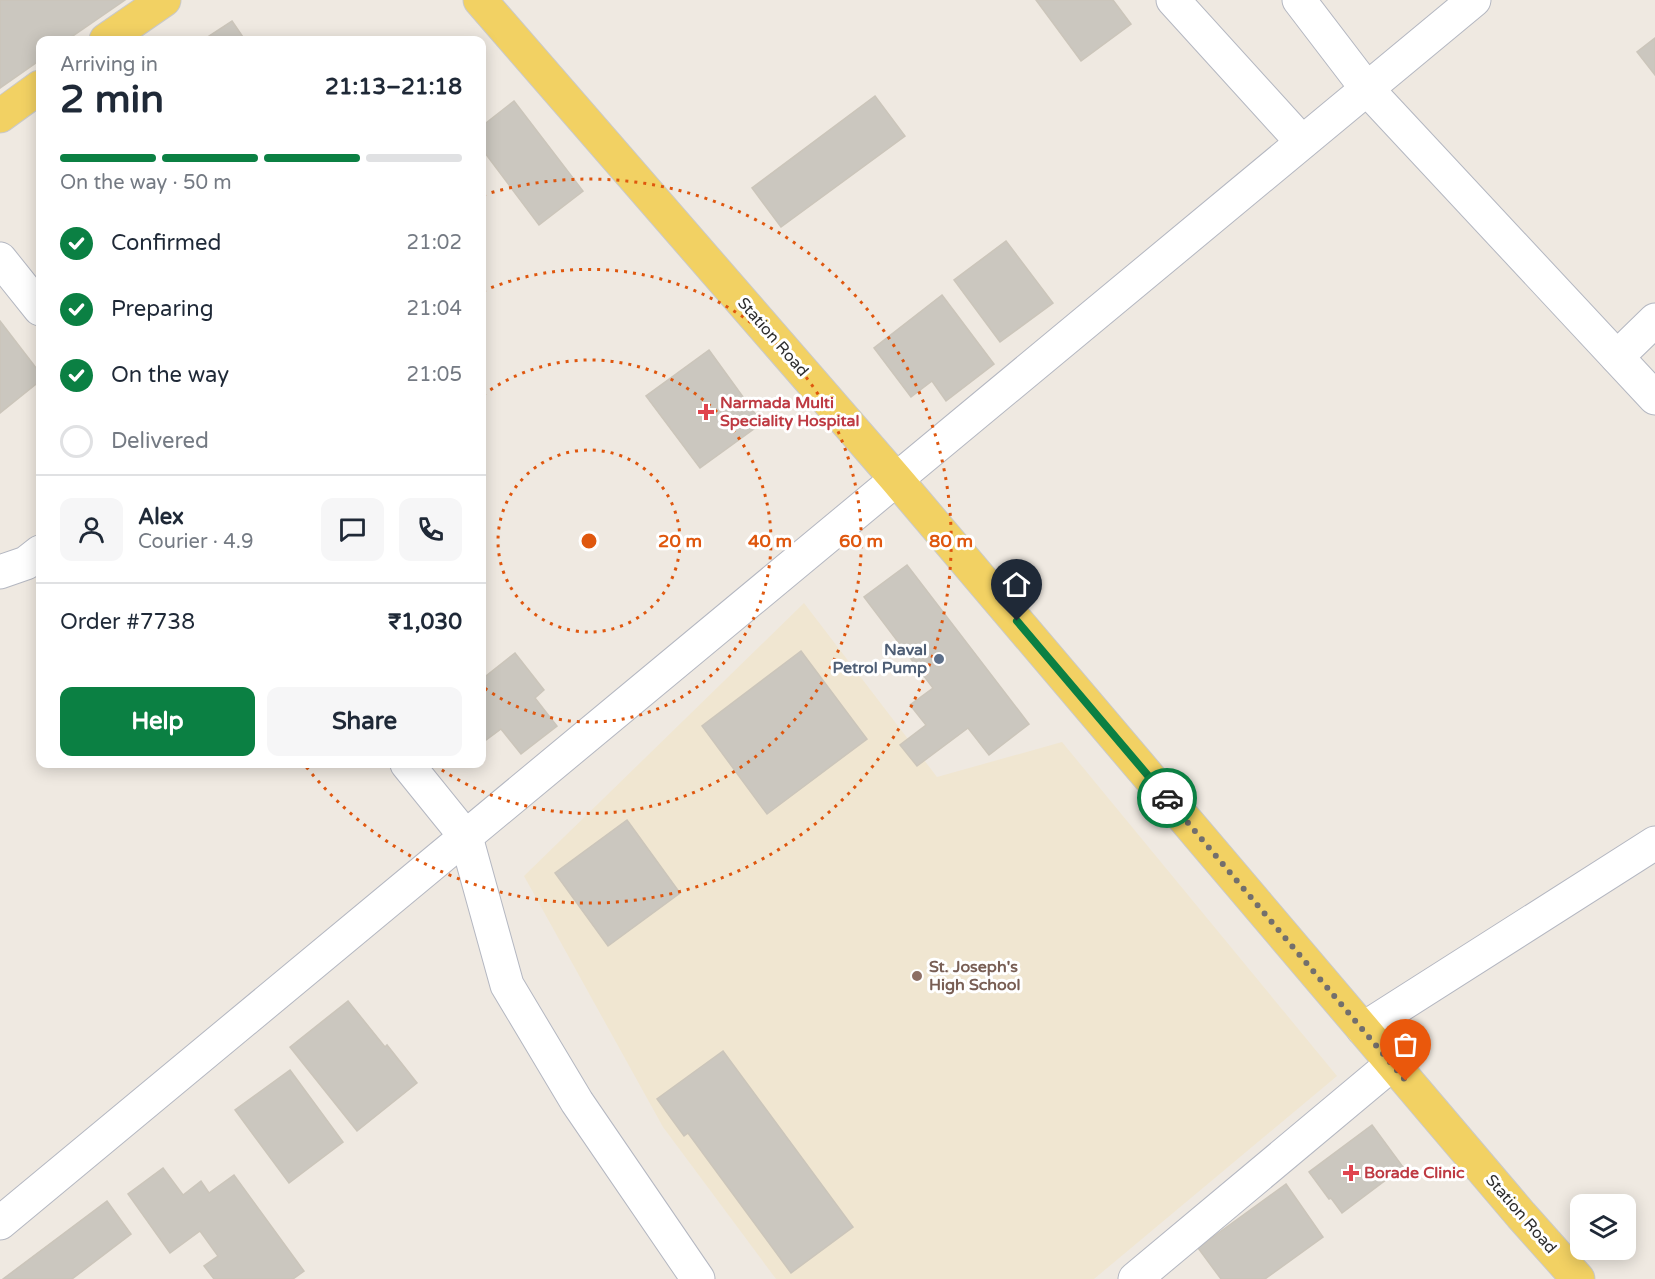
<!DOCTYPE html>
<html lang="en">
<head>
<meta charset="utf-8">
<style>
	body { margin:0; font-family:"Varela Round",sans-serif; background:#f6f6f7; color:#1f2937; height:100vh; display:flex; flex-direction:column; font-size:22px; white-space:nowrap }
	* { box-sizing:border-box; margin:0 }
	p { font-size:20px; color:#747a83 }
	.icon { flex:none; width:33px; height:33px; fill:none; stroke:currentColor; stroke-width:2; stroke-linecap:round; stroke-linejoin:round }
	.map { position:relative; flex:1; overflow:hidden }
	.drawer { position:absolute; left:36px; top:36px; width:450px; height:732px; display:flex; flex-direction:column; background:#fff; border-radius:12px; box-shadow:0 3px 15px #0003 }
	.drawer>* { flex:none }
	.controls { position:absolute; left:1570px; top:1194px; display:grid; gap:12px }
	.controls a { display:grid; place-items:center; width:66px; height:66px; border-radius:12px; background:#fff; box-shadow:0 3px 15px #0003; font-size:30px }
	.pin { position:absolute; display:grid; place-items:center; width:51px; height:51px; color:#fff; margin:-62px -26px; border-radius:50% 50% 50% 0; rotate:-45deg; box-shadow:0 0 6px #0007 }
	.pin .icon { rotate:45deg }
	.courier { position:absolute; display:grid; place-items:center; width:60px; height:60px; margin:-30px; border:4px solid #0b8043; border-radius:50%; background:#fff; color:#222; box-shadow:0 2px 8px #0007 }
	.head em { font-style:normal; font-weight:700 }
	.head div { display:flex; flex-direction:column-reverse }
	.head { display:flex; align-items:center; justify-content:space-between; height:102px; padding:0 24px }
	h1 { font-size:39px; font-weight:700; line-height:45px }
	.bar { display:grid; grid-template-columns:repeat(4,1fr); gap:9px 6px; align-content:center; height:72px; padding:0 24px }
	.bar i { height:8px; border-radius:4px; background:#e0e1e3 }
	.bar .on { background:#0b8043 }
	.bar p { grid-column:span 4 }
	.line { display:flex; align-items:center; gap:15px; padding:0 24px; border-top:2px solid #e0e1e3 }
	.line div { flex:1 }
	.round { display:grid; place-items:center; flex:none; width:63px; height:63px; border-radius:12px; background:#f6f6f7 }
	ol { padding:0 24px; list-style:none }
	li { display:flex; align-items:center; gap:18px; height:66px }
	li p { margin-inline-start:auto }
	li .icon { padding:6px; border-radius:50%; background:#0b8043; color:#fff; stroke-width:4 }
	li:last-child { color:#747a83 }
	li i { width:33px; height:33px; border:3px solid #e0e1e3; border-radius:50% }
	.action { display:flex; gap:12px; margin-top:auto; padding:12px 24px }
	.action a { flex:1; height:69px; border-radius:12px; background:#0b8043; color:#fff; font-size:24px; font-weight:700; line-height:69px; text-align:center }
	.action a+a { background:#f6f6f7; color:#1f2937 }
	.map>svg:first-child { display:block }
	.education { fill:#f0e6d1 }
	.building { fill:#cbc7bf; stroke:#cbc5ba; stroke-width:1.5 }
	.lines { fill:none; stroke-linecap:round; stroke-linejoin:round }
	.minor-casing { stroke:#b4b7c1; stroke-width:35 }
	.major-casing { stroke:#c9c9c9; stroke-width:35 }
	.minor { stroke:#fff; stroke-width:33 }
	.major { stroke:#f2d163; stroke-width:33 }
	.done { stroke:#726f6d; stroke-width:6; stroke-dasharray:0 10.8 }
	.route { stroke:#0b8043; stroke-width:8 }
	.ring { fill:none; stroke:#df570e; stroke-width:3; stroke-dasharray:3 6 }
	.health-dot { fill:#e0444e; stroke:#fff; stroke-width:2 }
	.service-dot { fill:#5c6f8a; stroke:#fff; stroke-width:2 }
	.education-dot { fill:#8d6e63; stroke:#fff; stroke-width:2 }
	.labels { text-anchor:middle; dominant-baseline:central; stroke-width:6; stroke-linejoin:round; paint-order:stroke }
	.street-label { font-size:16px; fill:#2e2e2e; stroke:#fff }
	.health-label { font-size:16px; font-weight:bold; fill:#be3a42; stroke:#fff; text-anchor:start }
	.service-label { font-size:16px; font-weight:bold; fill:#4e5e75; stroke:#fff; text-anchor:end }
	.education-label { font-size:16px; font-weight:bold; fill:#785e54; stroke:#fff; text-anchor:start }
	.centre { fill:#df570e; stroke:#fff; stroke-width:3 }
	.ring-label { font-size:18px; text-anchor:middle; font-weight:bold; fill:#df570e; stroke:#fff; stroke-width:6; stroke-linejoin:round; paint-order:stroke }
</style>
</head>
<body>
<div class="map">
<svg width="1655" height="1279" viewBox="0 0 1655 1279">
	<rect width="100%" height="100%" fill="#efe9e1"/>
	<path class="education" d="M 804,603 L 937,777 L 1062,742 L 1337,1076 L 1094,1279 L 776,1279 L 663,1127 L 524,876 Z"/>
	<g class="building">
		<path d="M 0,0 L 125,0 L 67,40 L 40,40 L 40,60 L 0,88 Z"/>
		<path d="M 1036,0 L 1113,0 L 1131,24 L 1081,61 Z"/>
		<path d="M 232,21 L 245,40 L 203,40 Z"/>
		<path d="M 1655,38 L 1655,75 L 1637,52 Z"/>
		<path d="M 875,96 L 905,136 L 781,227 L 752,188 Z"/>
		<path d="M 514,101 L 583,191 L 539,225 L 482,149 L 482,126 Z"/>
		<path d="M 1006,241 L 1053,303 L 1000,342 L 954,280 Z"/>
		<path d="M 942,295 L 994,364 L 946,401 L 932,381 L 911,397 L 874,348 Z"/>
		<path d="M 0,321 L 40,373 L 40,381 L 0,413 Z"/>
		<path d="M 709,350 L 762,423 L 700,468 L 646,396 Z"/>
		<path d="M 907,565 L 1029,724 L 989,755 L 968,728 L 917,766 L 900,745 L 926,725 L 910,705 L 933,688 L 864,597 Z"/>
		<path d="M 801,651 L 867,739 L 767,814 L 702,726 Z"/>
		<path d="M 515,653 L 544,690 L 535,698 L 557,726 L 521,754 L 501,729 L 482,743 L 482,679 Z"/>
		<path d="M 627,820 L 680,893 L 608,946 L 555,873 Z"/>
		<path d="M 348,1001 L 385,1047 L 387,1045 L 417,1083 L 357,1131 L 290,1047 Z"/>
		<path d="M 723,1051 L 853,1227 L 791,1273 L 688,1133 L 684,1136 L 657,1099 Z"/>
		<path d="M 290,1070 L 343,1142 L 289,1183 L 235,1110 Z"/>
		<path d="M 1372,1125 L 1403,1167 L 1342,1213 L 1331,1198 L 1329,1199 L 1309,1172 Z"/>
		<path d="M 163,1168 L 183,1195 L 201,1181 L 209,1193 L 234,1175 L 304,1271 L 293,1279 L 214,1279 L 204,1266 L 218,1256 L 200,1231 L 170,1253 L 128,1194 Z"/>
		<path d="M 1286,1184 L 1323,1237 L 1265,1279 L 1221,1279 L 1198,1248 Z"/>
		<path d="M 107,1201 L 131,1234 L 72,1279 L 3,1279 Z"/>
	</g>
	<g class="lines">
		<defs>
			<g id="minor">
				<path d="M 1173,0 L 1302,142"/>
				<path d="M 1299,0 L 1367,89 L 1655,398"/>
				<path d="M 0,259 L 40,309"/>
				<path d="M 1617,357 L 1655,320"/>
				<path d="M 0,572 L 26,563 L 40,552"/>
				<path d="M 407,764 L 466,837 L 507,985 L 577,1102 L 698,1279"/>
				<path d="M 1363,1029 L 1655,843"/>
				<path d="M 0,1223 L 1474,0"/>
				<path d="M 1135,1279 L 1392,1064"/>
			</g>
			<g id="major">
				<path d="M 480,0 L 896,479 L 1521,1215 L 1578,1279"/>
				<path d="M 106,40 L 164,0"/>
				<path d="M 0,116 L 40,87"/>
			</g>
		</defs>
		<use href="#minor" class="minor-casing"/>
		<use href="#major" class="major-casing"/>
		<use href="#minor" class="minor"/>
		<use href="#major" class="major"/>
	</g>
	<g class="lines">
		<path class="done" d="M 1167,798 L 1406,1081"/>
		<path class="route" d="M 1017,621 L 1167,798"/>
	</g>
	<g class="ring">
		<circle cx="589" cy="541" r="91"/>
		<path d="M483 395A181 181 0 1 1 483 687"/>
		<path d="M483 291A272 272 0 1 1 433 764"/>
		<path d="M483 195A362 362 0 1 1 304 764"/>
	</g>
	<g class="health-dot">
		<path d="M703 403h6v6h6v6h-6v6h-6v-6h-6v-6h6z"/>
		<path d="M1348 1164h6v6h6v6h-6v6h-6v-6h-6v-6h6z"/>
	</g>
	<circle class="service-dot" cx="939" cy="659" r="6"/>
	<circle class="education-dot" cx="917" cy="976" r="6"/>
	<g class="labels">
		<g class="street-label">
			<text transform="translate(773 337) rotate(49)">Station Road</text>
			<text transform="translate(1521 1214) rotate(49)">Station Road</text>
		</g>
		<g class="health-label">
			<text x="720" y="403">Narmada Multi<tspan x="720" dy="18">Speciality Hospital</tspan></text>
			<text x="1364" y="1173">Borade Clinic</text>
		</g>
		<g class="service-label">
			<text x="927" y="650">Naval<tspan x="927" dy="18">Petrol Pump</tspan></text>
		</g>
		<g class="education-label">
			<text x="929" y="967">St. Joseph's<tspan x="929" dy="18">High School</tspan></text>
		</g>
	</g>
	<circle cx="589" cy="541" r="9" class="centre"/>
	<g class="ring-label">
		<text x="680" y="547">20 m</text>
		<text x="770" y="547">40 m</text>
		<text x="861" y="547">60 m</text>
		<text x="951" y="547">80 m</text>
	</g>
</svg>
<div class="controls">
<a><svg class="icon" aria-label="layers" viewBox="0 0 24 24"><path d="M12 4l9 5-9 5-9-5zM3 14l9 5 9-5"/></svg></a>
</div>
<div class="pin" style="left:1406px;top:1081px;background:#ea580c"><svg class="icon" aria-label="bag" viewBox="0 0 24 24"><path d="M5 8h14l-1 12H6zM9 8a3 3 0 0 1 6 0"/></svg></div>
<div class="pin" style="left:1017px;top:621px;background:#1f2937"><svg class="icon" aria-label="home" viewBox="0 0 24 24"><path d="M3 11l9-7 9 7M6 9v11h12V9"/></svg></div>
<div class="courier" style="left:1167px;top:798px"><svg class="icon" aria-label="car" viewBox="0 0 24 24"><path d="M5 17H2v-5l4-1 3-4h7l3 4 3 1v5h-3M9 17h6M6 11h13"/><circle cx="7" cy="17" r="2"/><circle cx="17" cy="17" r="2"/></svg></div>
<section class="drawer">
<div class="head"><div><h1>2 min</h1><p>Arriving in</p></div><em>21:13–21:18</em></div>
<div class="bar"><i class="on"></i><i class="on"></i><i class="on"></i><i></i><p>On the way · 50 m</p></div>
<ol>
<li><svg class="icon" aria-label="check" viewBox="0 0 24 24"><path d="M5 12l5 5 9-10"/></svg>Confirmed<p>21:02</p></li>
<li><svg class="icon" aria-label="check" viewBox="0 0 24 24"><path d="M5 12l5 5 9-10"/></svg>Preparing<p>21:04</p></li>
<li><svg class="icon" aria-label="check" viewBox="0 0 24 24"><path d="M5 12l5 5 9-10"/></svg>On the way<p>21:05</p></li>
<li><i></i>Delivered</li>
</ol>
<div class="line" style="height:108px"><a class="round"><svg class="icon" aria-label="person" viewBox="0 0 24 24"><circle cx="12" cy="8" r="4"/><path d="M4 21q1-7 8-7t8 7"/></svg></a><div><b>Alex</b><p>Courier · 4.9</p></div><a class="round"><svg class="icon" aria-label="chat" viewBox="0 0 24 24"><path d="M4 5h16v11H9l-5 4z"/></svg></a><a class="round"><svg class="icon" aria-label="phone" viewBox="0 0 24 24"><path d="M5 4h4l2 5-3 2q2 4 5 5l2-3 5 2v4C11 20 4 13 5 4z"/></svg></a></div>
<div class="line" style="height:78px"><div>Order #7738</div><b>₹1,030</b></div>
<div class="action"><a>Help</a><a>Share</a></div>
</section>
</div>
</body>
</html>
